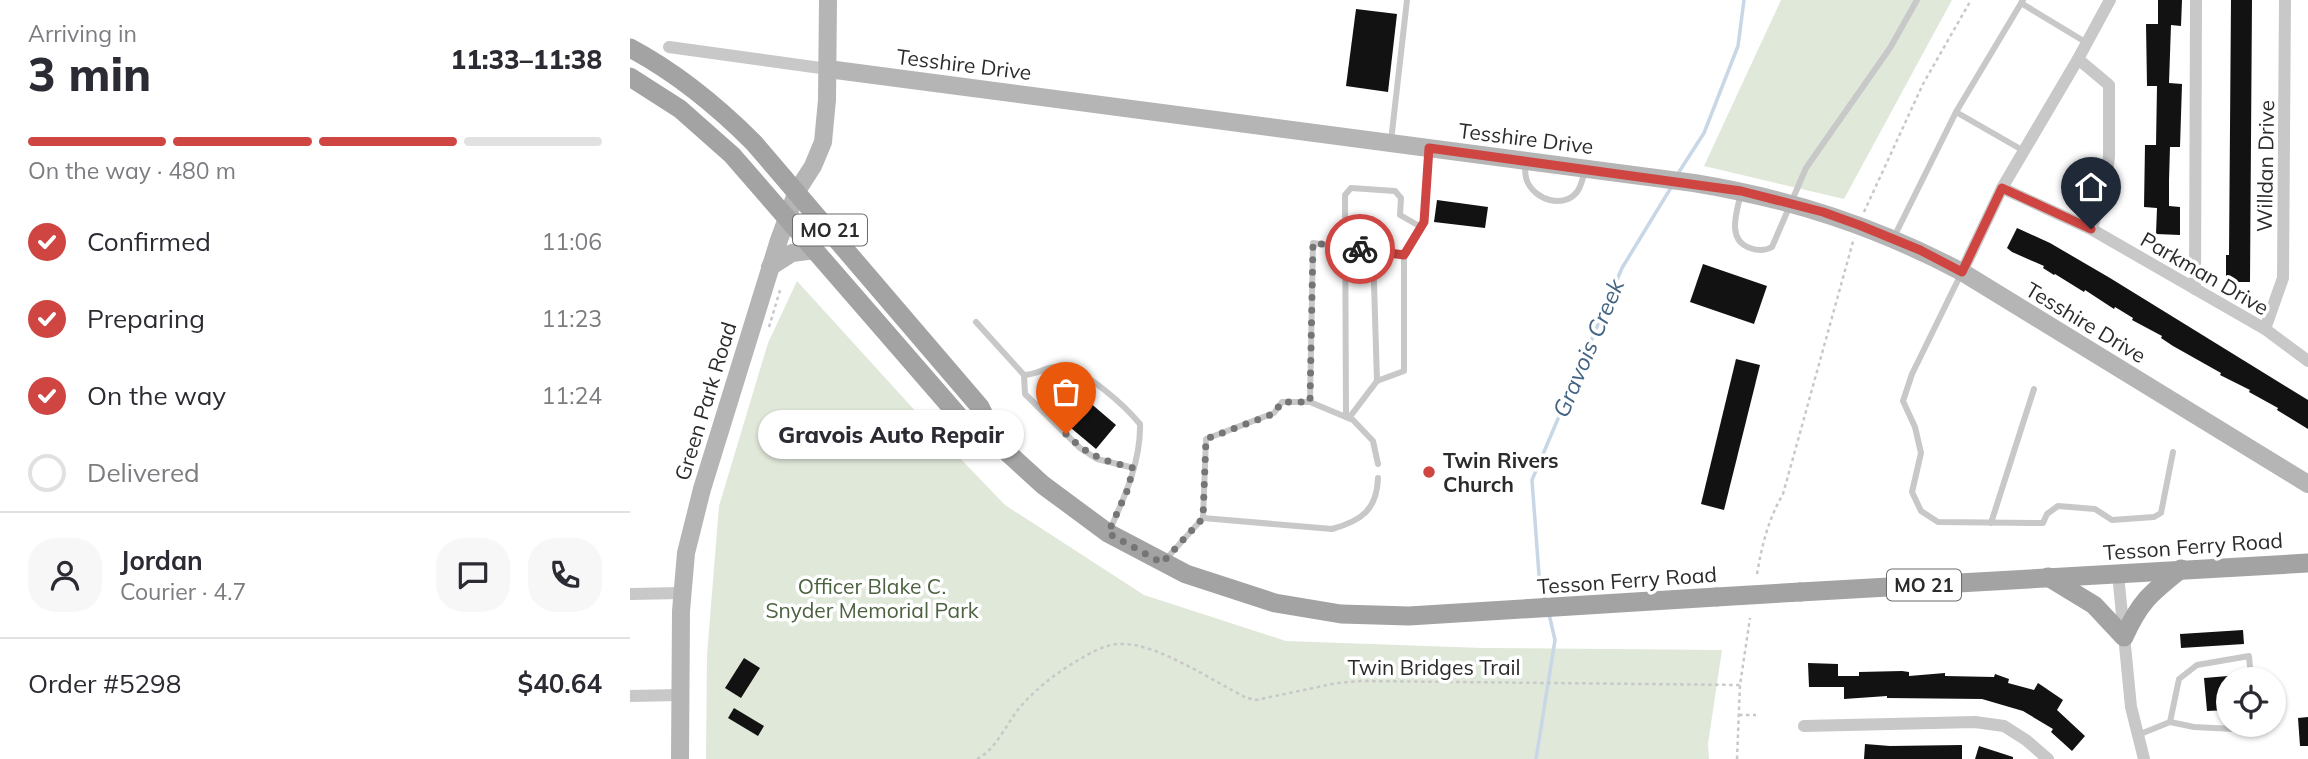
<!DOCTYPE html>
<html lang="en">
<head>
<meta charset="utf-8">
<style>
	body { margin:0; font-family:Mulish,sans-serif; background:#f7f7f7; color:#2b2b33; height:100vh; display:flex; flex-direction:column; font-size:26px; white-space:nowrap }
	* { box-sizing:border-box; margin:0 }
	p { font-size:23px; color:#7c7c81 }
	.icon { flex:none; width:38px; height:38px; fill:none; stroke:currentColor; stroke-width:2; stroke-linecap:round; stroke-linejoin:round }
	.map { position:relative; flex:1; overflow:hidden }
	.panel { display:flex; flex-direction:column; background:#fff; width:630px }
	.panel>* { flex:none }
	.buttons { position:absolute; left:1586px; top:667px; display:grid; gap:14px }
	.buttons a { display:grid; place-items:center; width:70px; height:70px; border-radius:50%; background:#fff; box-shadow:0 2px 5px #0004; font-size:35px }
	.pin { position:absolute; display:grid; place-items:center; width:60px; height:60px; color:#fff; margin:-72px -30px; border-radius:50% 50% 50% 0; rotate:-45deg; box-shadow:0 0 7px #0007 }
	.pin .icon { rotate:45deg }
	.courier { position:absolute; display:grid; place-items:center; width:70px; height:70px; margin:-35px; border:5px solid #ce4541; border-radius:50%; background:#fff; color:#222; box-shadow:0 2px 9px #0007 }
	.bubble { position:absolute; height:49px; border-radius:24px; background:#fff; box-shadow:0 2px 5px #0004; font-size:23px; font-weight:800; line-height:49px; text-align:center }
	.headline em { font-style:normal; font-weight:800 }
	.headline div { display:flex; flex-direction:column-reverse }
	.headline { display:flex; align-items:center; justify-content:space-between; height:119px; padding:0 28px }
	h1 { font-size:46px; font-weight:800; line-height:52px }
	.bar { display:grid; grid-template-columns:repeat(4,1fr); gap:10px 7px; align-content:center; height:84px; padding:0 28px }
	.bar i { height:9px; border-radius:5px; background:#e1e1e2 }
	.bar .on { background:#ce4541 }
	.bar p { grid-column:span 4 }
	.line { display:flex; align-items:center; gap:18px; padding:0 28px; border-top:2px solid #e1e1e2 }
	.line div { flex:1 }
	.round { display:grid; place-items:center; flex:none; width:74px; height:74px; border-radius:28px; background:#f7f7f7 }
	ol { padding:0 28px; list-style:none }
	li { display:flex; align-items:center; gap:21px; height:77px }
	li p { margin-inline-start:auto }
	li .icon { padding:7px; border-radius:50%; background:#ce4541; color:#fff; stroke-width:4 }
	li:last-child { color:#7c7c81 }
	li i { width:38px; height:38px; border:4px solid #e1e1e2; border-radius:50% }
	main { display:flex; flex:1; min-height:0 }
	.map>svg:first-child { display:block }
	.green { fill:#e0e8da }
	.lines { fill:none; stroke-linecap:round; stroke-linejoin:round }
	.stream { stroke:#c8d7e6; stroke-width:3.5 }
	.building { fill:#121212 }
	.path { stroke:#c8c8c8; stroke-width:2.5; stroke-dasharray:3.5 3.5; stroke-linecap:butt }
	.lane { stroke:#c8c8c8; stroke-width:6 }
	.street { stroke:#c8c8c8; stroke-width:12 }
	.secondary { stroke:#b5b5b5; stroke-width:18 }
	.primary { stroke:#a3a3a3; stroke-width:19 }
	.primary-bridge { stroke:#a3a3a3; stroke-width:19 }
	.done { stroke:#757575; stroke-width:7; stroke-dasharray:0 12.6 }
	.route { stroke:#ce4541; stroke-width:9 }
	.poi-dot { fill:#ce4541; stroke:#fff; stroke-width:2.5 }
	.labels { text-anchor:middle; dominant-baseline:central; stroke-width:7; stroke-linejoin:round; paint-order:stroke }
	.shield { fill:#fff; stroke:#6b6b6b; stroke-width:2 }
	.shield-label { font-size:19px; font-weight:bold; fill:#2b2b2b }
	.street-label { font-size:21px; fill:#2b2b2b; stroke:#fff }
	.poi-label { font-size:21px; font-weight:bold; fill:#2b2b2b; stroke:#fff; text-anchor:start }
	.park-label { font-size:21px; fill:#4b613f; stroke:#fff }
	.water-label { font-size:23px; font-style:italic; fill:#446483; stroke:#fff }
</style>
</head>
<body>
<main>
<section class="panel">
<div class="headline"><div><h1>3 min</h1><p>Arriving in</p></div><em>11:33–11:38</em></div>
<div class="bar"><i class="on"></i><i class="on"></i><i class="on"></i><i></i><p>On the way · 480 m</p></div>
<ol>
<li><svg class="icon" aria-label="check" viewBox="0 0 24 24"><path d="M5 12l5 5 9-10"/></svg>Confirmed<p>11:06</p></li>
<li><svg class="icon" aria-label="check" viewBox="0 0 24 24"><path d="M5 12l5 5 9-10"/></svg>Preparing<p>11:23</p></li>
<li><svg class="icon" aria-label="check" viewBox="0 0 24 24"><path d="M5 12l5 5 9-10"/></svg>On the way<p>11:24</p></li>
<li><i></i>Delivered</li>
</ol>
<div class="line" style="height:126px"><a class="round"><svg class="icon" aria-label="person" viewBox="0 0 24 24"><circle cx="12" cy="8" r="4"/><path d="M4 21q1-7 8-7t8 7"/></svg></a><div><b>Jordan</b><p>Courier · 4.7</p></div><a class="round"><svg class="icon" aria-label="chat" viewBox="0 0 24 24"><path d="M4 5h16v11H9l-5 4z"/></svg></a><a class="round"><svg class="icon" aria-label="phone" viewBox="0 0 24 24"><path d="M5 4h4l2 5-3 2q2 4 5 5l2-3 5 2v4C11 20 4 13 5 4z"/></svg></a></div>
<div class="line" style="height:91px"><div>Order #5298</div><b>$40.64</b></div>
</section>
<div class="map">
<svg width="1678" height="759" viewBox="0 0 1678 759">
	<rect width="100%" height="100%" fill="#fff"/>
	<g class="green">
		<path d="M 1151,0 L 1322,0 L 1214,199 L 1074,166 Z"/>
		<path d="M 167,281 L 299,426 L 375,505 L 514,595 L 656,641 L 853,648 L 1092,650 L 1078,744 L 1079,759 L 76,759 L 77,655 L 89,506 L 138,343 Z"/>
	</g>
	<g class="lines">
		<g class="stream">
			<path d="M 1047,175 L 1074,133 L 1108,46 L 1114,0"/>
			<path d="M 915,600 L 909,575 L 902,480 L 992,268 L 1042,186"/>
			<path d="M 906,759 L 925,640 L 919,614"/>
		</g>
	</g>
	<g class="building">
		<path d="M 1528,0 L 1552,0 L 1551,26 L 1541,25 L 1539,83 L 1552,84 L 1550,147 L 1540,147 L 1539,180 L 1539,206 L 1550,207 L 1550,235 L 1526,234 L 1527,208 L 1514,207 L 1515,145 L 1526,145 L 1527,86 L 1517,86 L 1516,24 L 1528,24 Z"/>
		<path d="M 1601,0 L 1622,0 L 1620,282 L 1596,282 L 1596,255 L 1599,255 Z"/>
		<path d="M 726,9 L 767,14 L 758,92 L 716,86 Z"/>
		<path d="M 807,200 L 858,207 L 855,228 L 804,222 Z"/>
		<path d="M 1387,228 L 1420,243 L 1480,278 L 1678,400 L 1678,429 L 1647,410 L 1648,408 L 1619,392 L 1620,390 L 1590,375 L 1591,373 L 1543,346 L 1531,338 L 1532,336 L 1502,320 L 1503,318 L 1485,307 L 1484,309 L 1455,290 L 1454,292 L 1425,274 L 1424,275 L 1413,268 L 1414,266 L 1382,252 L 1377,248 Z"/>
		<path d="M 1073,264 L 1137,286 L 1124,324 L 1060,302 Z"/>
		<path d="M 1106,359 L 1130,365 L 1094,510 L 1071,504 Z"/>
		<path d="M 437,383 L 486,425 L 466,449 L 416,407 Z"/>
		<path d="M 1613,630 L 1614,644 L 1551,648 L 1550,634 Z"/>
		<path d="M 114,658 L 130,668 L 111,698 L 95,688 Z"/>
		<path d="M 1178,663 L 1208,664 L 1208,676 L 1229,676 L 1229,672 L 1272,671 L 1279,672 L 1279,676 L 1315,673 L 1315,676 L 1364,677 L 1365,674 L 1379,679 L 1378,683 L 1404,690 L 1408,683 L 1433,700 L 1427,710 L 1455,736 L 1442,751 L 1421,732 L 1423,729 L 1393,711 L 1352,699 L 1257,698 L 1257,696 L 1214,699 L 1214,687 L 1179,687 Z"/>
		<path d="M 1598,676 L 1598,710 L 1577,711 L 1574,678 Z"/>
		<path d="M 104,708 L 134,726 L 128,736 L 98,718 Z"/>
		<path d="M 1678,717 L 1678,746 L 1670,746 L 1668,718 Z"/>
		<path d="M 1235,744 L 1260,746 L 1332,745 L 1332,759 L 1234,759 Z"/>
		<path d="M 1349,746 L 1383,757 L 1383,759 L 1345,759 Z"/>
	</g>
	<g class="lines">
		<g class="path">
			<path d="M 1234,212 L 1293,84 L 1341,0"/>
			<path d="M 139,327 L 151,287"/>
			<path d="M 1127,574 C 1132,545 1138,520 1153,494 L 1224,238"/>
			<path d="M 1109,715 L 1126,715"/>
			<path d="M 347,759 C 367,749 377,722 391,706 C 407,688 425,674 445,662 C 459,654 474,644 490,644 C 526,642 584,682 617,698 L 626,700 L 707,683 L 731,681 L 1110,685"/>
			<path d="M 1107,759 L 1110,685 L 1120,618"/>
		</g>
		<g class="lane">
			<path d="M 1391,3 L 1457,43"/>
			<path d="M 1326,112 L 1393,0"/>
			<path d="M 761,141 L 777,0"/>
			<path d="M 895,164 C 895,169 895,176 897,181 C 905,200 933,209 947,192 C 951,187 953,177 955,171"/>
			<path d="M 1111,193 C 1107,211 1096,240 1120,248 C 1128,251 1135,251 1142,247 L 1176,168 L 1260,48 L 1287,0"/>
			<path d="M 1264,237 L 1326,112 L 1394,151"/>
			<path d="M 743,251 L 747,381"/>
			<path d="M 1331,274 L 1282,374 L 1273,401 L 1285,427 L 1291,453 L 1282,492 L 1291,511 L 1308,522 L 1413,523 L 1417,514 L 1428,506 L 1465,509 L 1482,520 L 1524,517 L 1531,513 L 1543,452"/>
			<path d="M 346,322 L 394,375 C 408,375 417,365 431,367 C 455,369 495,406 510,424 C 511,462 494,498 479,532"/>
			<path d="M 394,375 L 395,394 L 450,448 L 467,459 L 504,468"/>
			<path d="M 680,402 L 683,243 L 774,255"/>
			<path d="M 716,417 L 715,195 L 721,188 L 765,191 L 771,198 L 770,215 L 791,227"/>
			<path d="M 719,418 L 747,381 L 774,371 L 774,255 L 794,222 L 799,150"/>
			<path d="M 573,518 L 576,439 L 644,413 L 652,402 L 680,402 L 723,420 L 743,441 L 748,464"/>
			<path d="M 1361,523 L 1404,389"/>
			<path d="M 536,559 L 573,518 L 702,529 C 731,521 747,510 748,478"/>
			<path d="M 1540,722 L 1549,679 L 1567,665 L 1619,656 L 1621,679"/>
			<path d="M 1508,735 L 1540,722 L 1564,727 L 1624,730 L 1624,724"/>
		</g>
		<g class="street">
			<path d="M 39,47 L 198,69"/>
			<path d="M 1448,59 L 1479,85 L 1479,156 L 1475,192 L 1461,229"/>
			<path d="M 1372,188 L 1461,229 L 1635,329 L 1678,361"/>
			<path d="M 1332,272 L 1372,188 L 1448,59 L 1480,0"/>
			<path d="M 1565,289 L 1566,0"/>
			<path d="M 1635,329 L 1653,278 L 1655,0"/>
			<path d="M 1488,574 L 1501,707 L 1514,759"/>
			<path d="M 0,594 L 51,593"/>
			<path d="M 0,696 L 50,695"/>
			<path d="M 1174,726 L 1345,722 L 1374,726 L 1396,740 L 1418,759"/>
		</g>
		<g class="secondary">
			<path d="M 198,69 L 1064,183 C 1161,199 1245,226 1332,272 L 1678,484"/>
			<path d="M 140,267 L 162,253 L 185,250"/>
			<path d="M 50,759 L 51,611 L 56,553 L 72,489 L 149,240 L 167,191 L 183,166 L 193,142 L 197,100 L 198,0"/>
		</g>
		<g class="primary">
			<path d="M 0,48 C 47,73 87,106 124,143 L 350,407 L 367,442"/>
			<path d="M 0,77 L 50,109 L 102,155 L 333,421 L 367,443 L 413,485 L 478,533 L 556,574 L 645,603 L 711,614 L 779,616 L 1086,597"/>
			<path d="M 1418,577 L 1464,605 L 1494,637 C 1510,601 1521,593 1551,569"/>
			<path d="M 1170,592 L 1678,563"/>
		</g>
		<path class="primary-bridge" d="M 1086,597 L 1170,592"/>
	</g>
	<g class="lines">
		<path class="done" d="M 436,434 C 460,457 472,460 503,468 L 498,489 L 478,533 L 532,563 L 573,518 L 576,439 L 643,414 L 652,402 L 680,402 L 683,243 L 730,249"/>
		<path class="route" d="M 730,249 L 774,255 L 794,222 L 799,148 L 1111,191 L 1193,212 L 1229,225 L 1290,250 L 1332,272 L 1372,188 L 1461,229"/>
	</g>
	<circle class="poi-dot" cx="799" cy="472" r="7"/>
	<g class="labels">
		<g class="shield">
			<rect x="163" y="214.5" width="74" height="31" rx="5"/>
			<rect x="1257" y="569.5" width="74" height="31" rx="5"/>
		</g>
		<g class="shield-label">
			<text x="200" y="230">MO 21</text>
			<text x="1294" y="585">MO 21</text>
		</g>
		<g class="street-label">
			<text transform="translate(334 64) rotate(7)">Tesshire Drive</text>
			<text transform="translate(896 138) rotate(7)">Tesshire Drive</text>
			<text transform="translate(1635 166) rotate(-89)">Willdan Drive</text>
			<text transform="translate(1575 273) rotate(30)">Parkman Drive</text>
			<text transform="translate(1456 322) rotate(31)">Tesshire Drive</text>
			<text transform="translate(75 401) rotate(-73)">Green Park Road</text>
			<text transform="translate(1563 546) rotate(-4)">Tesson Ferry Road</text>
			<text transform="translate(997 580) rotate(-4)">Tesson Ferry Road</text>
			<text x="804" y="667">Twin Bridges Trail</text>
		</g>
		<g class="poi-label">
			<text x="813" y="460">Twin Rivers<tspan x="813" dy="24">Church</tspan></text>
		</g>
		<g class="park-label">
			<text x="242" y="586">Officer Blake C.<tspan x="242" dy="24">Snyder Memorial Park</tspan></text>
		</g>
		<g class="water-label">
			<text transform="translate(958 348) rotate(-67)">Gravois Creek</text>
		</g>
	</g>
</svg>
<div class="buttons">
<a><svg class="icon" aria-label="locate" viewBox="0 0 24 24"><circle cx="12" cy="12" r="6"/><path d="M12 2v4M12 18v4M2 12h4M18 12h4"/></svg></a>
</div>
<div class="pin" style="left:436px;top:434px;background:#ea580c"><svg class="icon" aria-label="bag" viewBox="0 0 24 24"><path d="M5 8h14l-1 12H6zM9 8a3 3 0 0 1 6 0"/></svg></div>
<div class="pin" style="left:1461px;top:229px;background:#1f2937"><svg class="icon" aria-label="home" viewBox="0 0 24 24"><path d="M3 11l9-7 9 7M6 9v11h12V9"/></svg></div>
<div class="courier" style="left:730px;top:249px"><svg class="icon" aria-label="bike" viewBox="0 0 24 24"><circle cx="6" cy="16" r="4"/><circle cx="18" cy="16" r="4"/><path d="M6 16l4-8h5l3 8M10 8l3 8H6M13 5h3"/></svg></div>
<div class="bubble" style="left:128px;top:410px;width:266px">Gravois Auto Repair</div>
</div>
</main>
</body>
</html>
